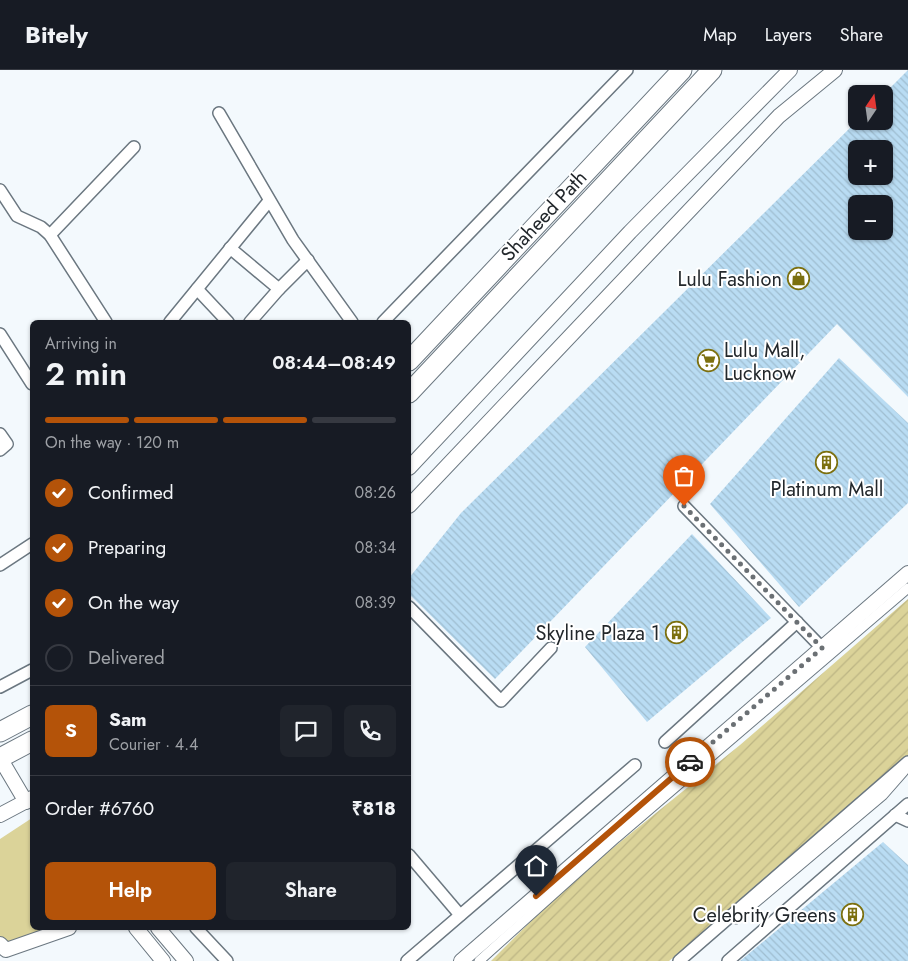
<!DOCTYPE html>
<html lang="en">
<head>
<meta charset="utf-8">
<style>
	body { margin:0; font-family:Jost,sans-serif; background:#20242c; color:#f1f3f6; height:100vh; display:flex; flex-direction:column; font-size:19px; white-space:nowrap }
	* { box-sizing:border-box; margin:0 }
	p { font-size:16px; color:#9ea1a6 }
	.icon { flex:none; width:28px; height:28px; fill:none; stroke:currentColor; stroke-width:2; stroke-linecap:round; stroke-linejoin:round }
	.map { position:relative; flex:1; overflow:hidden }
	.sheet { position:absolute; left:30px; top:250px; width:381px; height:610px; display:flex; flex-direction:column; background:#171b24; border-radius:8px; box-shadow:0 1px 4px #0004 }
	.sheet>* { flex:none }
	.needle { width:32px; rotate:13deg }
	.controls { position:absolute; left:848px; top:15px; display:grid; gap:10px }
	.controls a { display:grid; place-items:center; width:45px; height:45px; border-radius:8px; background:#171b24; box-shadow:0 1px 4px #0004; font-size:25px }
	.pin { position:absolute; display:grid; place-items:center; width:42px; height:42px; color:#fff; margin:-51px -21px; border-radius:50% 50% 50% 0; rotate:-45deg; box-shadow:0 0 5px #0007 }
	.pin .icon { rotate:45deg }
	.courier { position:absolute; display:grid; place-items:center; width:50px; height:50px; margin:-25px; border:4px solid #b45309; border-radius:50%; background:#fff; color:#222; box-shadow:0 1px 6px #0007 }
	.overview em { font-style:normal; font-weight:600 }
	.overview div { display:flex; flex-direction:column-reverse }
	.overview { display:flex; align-items:center; justify-content:space-between; height:85px; padding:0 15px }
	h1 { font-size:32px; font-weight:600; line-height:38px }
	.bar { display:grid; grid-template-columns:repeat(4,1fr); gap:8px 5px; align-content:center; height:60px; padding:0 15px }
	.bar i { height:6px; border-radius:4px; background:#363941 }
	.bar .current { background:#b45309 }
	.bar p { grid-column:span 4 }
	.line { display:flex; align-items:center; gap:12px; padding:0 15px; border-top:1px solid #363941 }
	.line div { flex:1 }
	.round { display:grid; place-items:center; flex:none; width:52px; height:52px; border-radius:8px; background:#20242c }
	ol { padding:0 15px; list-style:none }
	li { display:flex; align-items:center; gap:15px; height:55px }
	li p { margin-inline-start:auto }
	li .icon { padding:5px; border-radius:50%; background:#b45309; color:#fff; stroke-width:4 }
	li:last-child { color:#9ea1a6 }
	li i { width:28px; height:28px; border:2px solid #363941; border-radius:50% }
	.cta { display:flex; gap:10px; margin-top:auto; padding:10px 15px }
	.cta a { flex:1; height:58px; border-radius:8px; background:#b45309; color:#fff; font-size:20px; font-weight:600; line-height:58px; text-align:center }
	.cta a+a { background:#20242c; color:#f1f3f6 }
	header { display:flex; align-items:center; gap:30px; box-sizing:border-box; height:70px; padding:0 25px; background:#171b24; border-bottom:1px solid #363941 }
	header strong { font-size:24px }
	nav { display:flex; gap:28px; margin-inline-start:auto; font-size:18px }
	.map>svg:first-child { display:block }
	.park { fill:#dbd399 }
	.garden { fill:url(#garden-furrows) }
	.building { fill:url(#building-back-hatch); fill-rule:evenodd }
	.lines { fill:none; stroke-linecap:round; stroke-linejoin:round }
	.pedestrian-casing { stroke:#6b7780; stroke-width:11 }
	.minor-casing { stroke:#6b7780; stroke-width:14 }
	.tertiary-casing { stroke:#6b7780; stroke-width:16 }
	.trunk-casing { stroke:#6b7780; stroke-width:21 }
	.pedestrian { stroke:#fff; stroke-width:9 }
	.minor { stroke:#fff; stroke-width:11 }
	.tertiary { stroke:#fff; stroke-width:14 }
	.trunk { stroke:#fff; stroke-width:19 }
	.done { stroke:#6b7074; stroke-width:5; stroke-dasharray:0 9 }
	.route { stroke:#b45309; stroke-width:6 }
	.labels { text-anchor:middle; dominant-baseline:central; stroke-width:4; stroke-linejoin:round; paint-order:stroke }
	.street-label { font-size:20px; fill:#22272b; stroke:#fff }
	.poi-label { font-size:20px; fill:#22272b; stroke:#fff; text-anchor:end }
</style>
</head>
<body>
<header>
<strong>Bitely</strong>
<nav><a>Map</a><a>Layers</a><a>Share</a></nav>
</header>
<div class="map">
<svg width="908" height="891" viewBox="0 0 908 891">
	<defs>
		<pattern id="garden-furrows" width="10" height="10" patternUnits="userSpaceOnUse" patternTransform="scale(1.25)"><rect width="10" height="10" fill="#dbd399"/><path d="M-1 1l2-2M0 10L10 0M9 11l2-2" fill="none" stroke="#bcb584"/></pattern>
		<pattern id="building-back-hatch" width="6" height="6" patternUnits="userSpaceOnUse" patternTransform="scale(1.25)"><rect width="6" height="6" fill="#b9dcf3"/><path d="M-1 5l2 2M0 0l6 6M5-1l2 2" fill="none" stroke="#9fbdd0"/></pattern>
	</defs>
	<rect width="100%" height="100%" fill="#f3f9fd"/>
	<path class="park" d="M 32,748 L 32,858 L 58,858 L 0,877 L 0,769 Z"/>
	<path class="garden" d="M 908,529 L 908,693 L 669,891 L 491,891 L 567,815 L 740,675 Z"/>
	<g class="building">
		<path d="M 908,0 L 908,327 L 837,254 L 495,609 L 409,524 L 409,508 L 461,443 L 857,51 L 884,51 L 884,24 ZM 856,79 L 884,79 L 884,106 L 856,106 ZM 856,134 L 884,134 L 884,161 L 856,161 Z"/>
		<path d="M 839,288 L 908,353 L 908,433 L 799,537 L 710,434 Z"/>
		<path d="M 692,464 L 771,548 L 647,652 L 585,577 Z"/>
		<path d="M 883,772 L 908,795 L 908,891 L 740,891 Z"/>
	</g>
	<g class="lines">
		<defs>
			<g id="pedestrian">
				<path d="M 736,849 L 883,725 L 904,701"/>
				<path d="M 479,891 L 616,768 L 908,518"/>
			</g>
			<g id="minor">
				<path d="M 219,43 L 293,170 L 352,252"/>
				<path d="M 0,120 L 17,146 L 41,157 L 50,165 L 106,252"/>
				<path d="M 50,165 L 134,77"/>
				<path d="M 230,178 L 279,219 L 308,190"/>
				<path d="M 197,219 L 228,252"/>
				<path d="M 170,252 L 269,131"/>
				<path d="M 250,252 L 279,219"/>
				<path d="M 383,252 L 627,0"/>
				<path d="M 0,264 L 32,314"/>
				<path d="M 0,364 L 7,374 L 0,380"/>
				<path d="M 684,436 L 822,578"/>
				<path d="M 0,495 L 32,474"/>
				<path d="M 409,537 L 501,631 L 551,578"/>
				<path d="M 0,617 L 32,600"/>
				<path d="M 665,672 L 797,552"/>
				<path d="M 895,745 L 908,751"/>
				<path d="M 409,785 L 460,845"/>
				<path d="M 196,858 L 227,891"/>
				<path d="M 407,891 L 635,695"/>
				<path d="M 679,891 L 908,692"/>
				<path d="M 728,891 L 908,734"/>
			</g>
			<g id="tertiary">
				<path d="M 409,398 L 630,162 L 790,0"/>
				<path d="M 409,436 L 779,46 L 835,0"/>
				<path d="M 0,688 L 26,732"/>
				<path d="M 0,745 L 32,728"/>
				<path d="M 136,858 L 163,891"/>
				<path d="M 158,858 L 186,891"/>
				<path d="M 0,874 L 6,880 L 69,858"/>
				<path d="M 461,891 L 908,503"/>
			</g>
			<g id="trunk">
				<path d="M 409,291 L 682,0"/>
				<path d="M 409,323 L 712,0"/>
				<path d="M 0,662 L 32,645"/>
				<path d="M 0,688 L 32,671"/>
			</g>
		</defs>
		<use href="#pedestrian" class="pedestrian-casing"/>
		<use href="#minor" class="minor-casing"/>
		<use href="#tertiary" class="tertiary-casing"/>
		<use href="#trunk" class="trunk-casing"/>
		<use href="#pedestrian" class="pedestrian"/>
		<use href="#minor" class="minor"/>
		<use href="#tertiary" class="tertiary"/>
		<use href="#trunk" class="trunk"/>
	</g>
	<g class="lines">
		<path class="done" d="M 684,436 L 822,578 L 690,692"/>
		<path class="route" d="M 536,826 L 690,692"/>
	</g>
	<defs>
		<symbol id="shop-ring" viewBox="-11 -11 22 22"><circle r="9.5" fill="#fff" stroke="#7c700f" stroke-width="1.5"/><path d="M-5-2.5h2.3a2.7 3.5 0 0 1 5.4 0H5L5.5 6h-11ZM-1.5-2.5h3a1.5 2.3 0 0 0-3 0Z" fill="#7c700f"/></symbol>
		<symbol id="supermarket-ring" viewBox="-11 -11 22 22"><circle r="9.5" fill="#fff" stroke="#7c700f" stroke-width="1.5"/><path d="M-6-5.5h2.5l.6 2H6L4.5 2H-2.5L-4.4-4H-6ZM-1.5 3.2a1.3 1.3 0 1 0 .1 0ZM3 3.2a1.3 1.3 0 1 0 .1 0Z" fill="#7c700f"/></symbol>
		<symbol id="building-ring" viewBox="-11 -11 22 22"><circle r="9.5" fill="#fff" stroke="#7c700f" stroke-width="1.5"/><path d="M-4-6H4V6H1V3H-1V6H-4ZM-2.5-4.3h1.7v1.8h-1.7ZM.8-4.3h1.7v1.8H.8ZM-2.5-1h1.7V.8h-1.7ZM.8-1h1.7V.8H.8Z" fill="#7c700f"/></symbol>
	</defs>
	<g fill-rule="evenodd">
		<use href="#shop-ring" x="786" y="196" width="25" height="25"/>
		<use href="#supermarket-ring" x="696" y="278" width="25" height="25"/>
		<use href="#building-ring" x="814" y="380" width="25" height="25"/>
		<use href="#building-ring" x="664" y="550" width="25" height="25"/>
		<use href="#building-ring" x="840" y="832" width="25" height="25"/>
	</g>
	<g class="labels">
		<g class="street-label">
			<text transform="translate(544 146) rotate(-47)">Shaheed Path</text>
		</g>
		<g class="poi-label">
			<text x="782" y="209">Lulu Fashion</text>
			<text x="724" y="280" text-anchor="start">Lulu Mall,<tspan x="724" dy="23">Lucknow</tspan></text>
			<text x="827" y="419" text-anchor="middle">Platinum Mall</text>
			<text x="660" y="563">Skyline Plaza 1</text>
			<text x="836" y="845">Celebrity Greens</text>
		</g>
	</g>
</svg>
<div class="controls">
<a><svg class="needle" viewBox="-14 -14 28 28"><path d="M0-13l5 13h-10z" fill="#e53935"/><path d="M0 13l5-13h-10z" fill="#9ea1a6"/></svg></a>
<a>+</a>
<a>−</a>
</div>
<div class="pin" style="left:684px;top:436px;background:#ea580c"><svg class="icon" aria-label="bag" viewBox="0 0 24 24"><path d="M5 8h14l-1 12H6zM9 8a3 3 0 0 1 6 0"/></svg></div>
<div class="pin" style="left:536px;top:826px;background:#1f2937"><svg class="icon" aria-label="home" viewBox="0 0 24 24"><path d="M3 11l9-7 9 7M6 9v11h12V9"/></svg></div>
<div class="courier" style="left:690px;top:692px"><svg class="icon" aria-label="car" viewBox="0 0 24 24"><path d="M5 17H2v-5l4-1 3-4h7l3 4 3 1v5h-3M9 17h6M6 11h13"/><circle cx="7" cy="17" r="2"/><circle cx="17" cy="17" r="2"/></svg></div>
<section class="sheet">
<div class="overview"><div><h1>2 min</h1><p>Arriving in</p></div><em>08:44–08:49</em></div>
<div class="bar"><i class="current"></i><i class="current"></i><i class="current"></i><i></i><p>On the way · 120 m</p></div>
<ol>
<li><svg class="icon" aria-label="check" viewBox="0 0 24 24"><path d="M5 12l5 5 9-10"/></svg>Confirmed<p>08:26</p></li>
<li><svg class="icon" aria-label="check" viewBox="0 0 24 24"><path d="M5 12l5 5 9-10"/></svg>Preparing<p>08:34</p></li>
<li><svg class="icon" aria-label="check" viewBox="0 0 24 24"><path d="M5 12l5 5 9-10"/></svg>On the way<p>08:39</p></li>
<li><i></i>Delivered</li>
</ol>
<div class="line" style="height:90px"><b class="round" style="background:#b45309;color:#fff">S</b><div><b>Sam</b><p>Courier · 4.4</p></div><a class="round"><svg class="icon" aria-label="chat" viewBox="0 0 24 24"><path d="M4 5h16v11H9l-5 4z"/></svg></a><a class="round"><svg class="icon" aria-label="phone" viewBox="0 0 24 24"><path d="M5 4h4l2 5-3 2q2 4 5 5l2-3 5 2v4C11 20 4 13 5 4z"/></svg></a></div>
<div class="line" style="height:65px"><div>Order #6760</div><b>₹818</b></div>
<div class="cta"><a>Help</a><a>Share</a></div>
</section>
</div>
</body>
</html>
